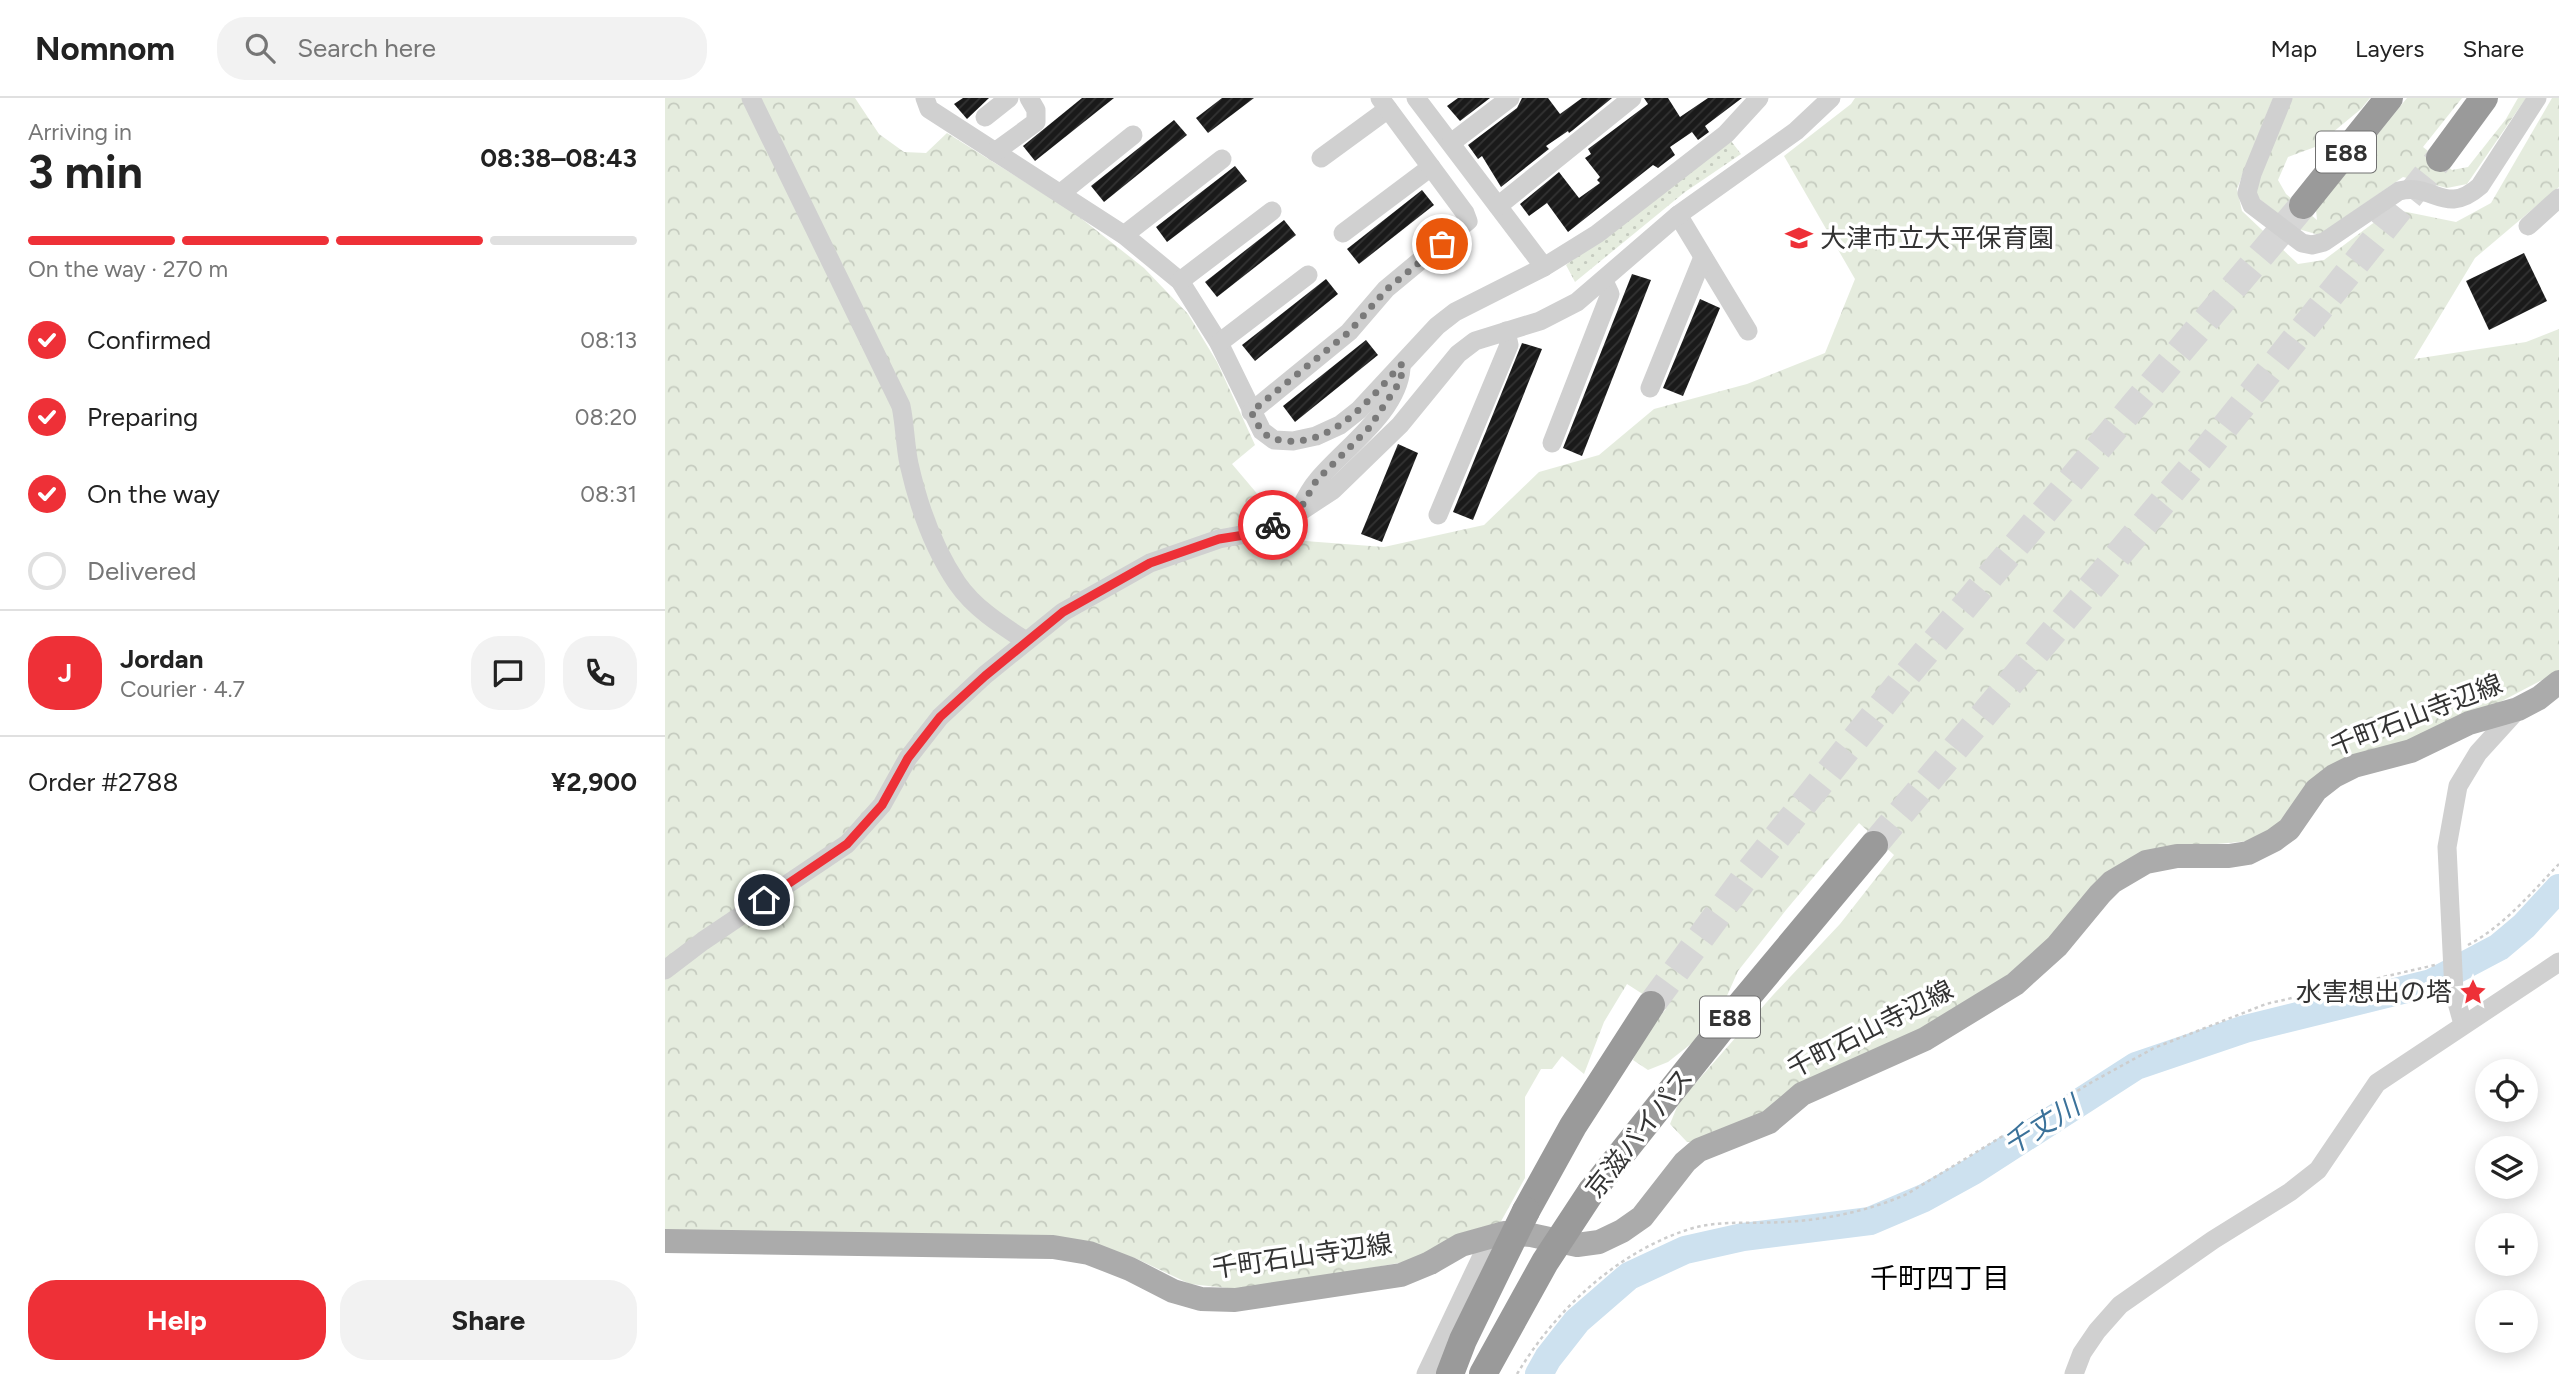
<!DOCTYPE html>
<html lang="en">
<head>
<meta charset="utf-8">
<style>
	body { margin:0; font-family:Figtree,"Noto Sans JP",sans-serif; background:#f2f2f2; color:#222; height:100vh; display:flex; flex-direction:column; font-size:26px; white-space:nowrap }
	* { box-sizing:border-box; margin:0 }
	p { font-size:23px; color:#767676 }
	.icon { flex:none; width:38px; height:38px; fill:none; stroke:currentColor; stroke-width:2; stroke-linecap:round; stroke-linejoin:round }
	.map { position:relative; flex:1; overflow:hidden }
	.sheet { display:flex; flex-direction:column; background:#fff; width:665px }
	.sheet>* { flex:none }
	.tools { position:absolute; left:1810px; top:961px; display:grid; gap:14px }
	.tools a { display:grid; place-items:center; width:63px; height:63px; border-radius:50%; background:#fff; box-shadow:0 4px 18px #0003; font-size:35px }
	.pin { position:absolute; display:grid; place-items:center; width:60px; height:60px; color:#fff; margin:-30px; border:4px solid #fff; border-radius:50%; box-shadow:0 2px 7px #0007 }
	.courier { position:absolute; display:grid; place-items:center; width:70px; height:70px; margin:-35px; border:5px solid #ee3037; border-radius:50%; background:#fff; color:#222; box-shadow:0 2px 9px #0007 }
	.overview em { font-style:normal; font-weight:700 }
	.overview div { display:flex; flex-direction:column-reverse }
	.overview { display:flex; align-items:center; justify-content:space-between; height:119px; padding:0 28px }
	h1 { font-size:46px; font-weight:700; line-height:52px }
	.bar { display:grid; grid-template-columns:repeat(4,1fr); gap:10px 7px; align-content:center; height:84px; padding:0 28px }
	.bar i { height:9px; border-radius:5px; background:#e0e0e0 }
	.bar .on { background:#ee3037 }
	.bar p { grid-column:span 4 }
	.line { display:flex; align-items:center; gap:18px; padding:0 28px; border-top:2px solid #e0e0e0 }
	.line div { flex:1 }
	.round { display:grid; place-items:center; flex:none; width:74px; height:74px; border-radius:28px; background:#f2f2f2 }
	ol { padding:0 28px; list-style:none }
	li { display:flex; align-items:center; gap:21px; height:77px }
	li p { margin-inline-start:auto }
	li .icon { padding:7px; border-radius:50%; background:#ee3037; color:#fff; stroke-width:4 }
	li:last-child { color:#767676 }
	li i { width:38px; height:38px; border:4px solid #e0e0e0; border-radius:50% }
	.primary-button { display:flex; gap:14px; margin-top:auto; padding:14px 28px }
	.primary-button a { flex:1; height:80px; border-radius:28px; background:#ee3037; color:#fff; font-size:28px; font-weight:700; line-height:80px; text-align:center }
	.primary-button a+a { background:#f2f2f2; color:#222 }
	header { display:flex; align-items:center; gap:42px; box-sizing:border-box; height:98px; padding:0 35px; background:#fff; border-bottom:2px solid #e0e0e0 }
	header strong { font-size:33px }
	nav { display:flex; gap:38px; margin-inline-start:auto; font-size:24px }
	.search { width:490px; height:63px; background:#f2f2f2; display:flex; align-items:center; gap:18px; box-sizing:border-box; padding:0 24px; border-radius:28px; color:#767676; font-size:26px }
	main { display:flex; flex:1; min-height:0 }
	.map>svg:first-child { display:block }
	.grass { fill:url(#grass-dots) }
	.forest { fill:url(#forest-crowns) }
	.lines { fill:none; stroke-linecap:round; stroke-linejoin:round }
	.river { stroke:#cde1ef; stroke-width:28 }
	.building { fill:url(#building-hatch) }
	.highway-tunnel { stroke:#d6d6d6; stroke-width:28; stroke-dasharray:28 14; stroke-linecap:butt }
	.path { stroke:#cdcdcd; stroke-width:2.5; stroke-dasharray:3.5 3.5; stroke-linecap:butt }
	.minor { stroke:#d0d0d0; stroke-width:19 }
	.major { stroke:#ababab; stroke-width:24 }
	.highway { stroke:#9a9a9a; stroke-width:28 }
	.highway-bridge { stroke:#9a9a9a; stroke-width:28 }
	.done { stroke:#7a7a7a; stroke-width:7; stroke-dasharray:0 12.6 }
	.route { stroke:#ee3037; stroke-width:9 }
	.labels { text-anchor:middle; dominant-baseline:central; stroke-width:7; stroke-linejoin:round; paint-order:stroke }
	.shield { fill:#fff; stroke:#707070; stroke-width:2 }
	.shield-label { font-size:24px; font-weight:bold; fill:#333 }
	.poi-label { font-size:26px; fill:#333; stroke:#fff; text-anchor:start }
	.street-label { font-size:26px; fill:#333; stroke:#fff }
	.water-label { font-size:28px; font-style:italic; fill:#3b729a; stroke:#fff }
	.neighbourhood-label { font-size:28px; fill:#000; stroke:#fff }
</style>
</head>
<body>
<header>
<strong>Nomnom</strong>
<div class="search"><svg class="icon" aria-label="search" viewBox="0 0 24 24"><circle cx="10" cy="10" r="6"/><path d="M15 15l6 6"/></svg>Search here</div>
<nav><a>Map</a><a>Layers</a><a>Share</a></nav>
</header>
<main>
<section class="sheet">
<div class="overview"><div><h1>3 min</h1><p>Arriving in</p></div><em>08:38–08:43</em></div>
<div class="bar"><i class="on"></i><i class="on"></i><i class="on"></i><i></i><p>On the way · 270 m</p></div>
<ol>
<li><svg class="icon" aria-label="check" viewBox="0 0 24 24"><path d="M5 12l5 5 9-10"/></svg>Confirmed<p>08:13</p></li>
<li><svg class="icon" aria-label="check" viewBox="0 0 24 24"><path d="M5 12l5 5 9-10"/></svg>Preparing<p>08:20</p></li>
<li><svg class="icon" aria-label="check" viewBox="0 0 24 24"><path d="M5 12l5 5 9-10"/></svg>On the way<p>08:31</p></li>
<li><i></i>Delivered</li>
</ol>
<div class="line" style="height:126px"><b class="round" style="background:#ee3037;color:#fff">J</b><div><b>Jordan</b><p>Courier · 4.7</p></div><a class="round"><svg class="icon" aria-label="chat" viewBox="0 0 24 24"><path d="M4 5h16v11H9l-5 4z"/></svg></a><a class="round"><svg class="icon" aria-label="phone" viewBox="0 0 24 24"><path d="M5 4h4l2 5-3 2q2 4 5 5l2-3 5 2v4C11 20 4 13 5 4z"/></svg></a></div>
<div class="line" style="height:91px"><div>Order #2788</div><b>¥2,900</b></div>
<div class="primary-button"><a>Help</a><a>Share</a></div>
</section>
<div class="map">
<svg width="1894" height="1276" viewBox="0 0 1894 1276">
	<defs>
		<pattern id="grass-dots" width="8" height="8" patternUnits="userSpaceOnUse" patternTransform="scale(1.75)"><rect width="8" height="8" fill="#e5ecde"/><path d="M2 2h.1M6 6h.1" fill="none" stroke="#c5cbbf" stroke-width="1.8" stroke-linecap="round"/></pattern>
		<pattern id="forest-crowns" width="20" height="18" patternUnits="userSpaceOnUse" patternTransform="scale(1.75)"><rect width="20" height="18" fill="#e5ecde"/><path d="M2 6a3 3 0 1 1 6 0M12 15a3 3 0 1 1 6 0" fill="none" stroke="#c5cbbf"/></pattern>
		<pattern id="building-hatch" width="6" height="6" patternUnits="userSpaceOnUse" patternTransform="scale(1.75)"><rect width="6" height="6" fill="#1a1a1a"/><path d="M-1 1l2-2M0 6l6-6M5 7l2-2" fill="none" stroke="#333"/></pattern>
	</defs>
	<rect width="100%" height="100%" fill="#fff"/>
	<path class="grass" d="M 1063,39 L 1076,56 L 1020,94 L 910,184 L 901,167 Z"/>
	<g class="forest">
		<path d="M 0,0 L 190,0 L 214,36 L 239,54 L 261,55 L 282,35 L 408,114 L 479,170 L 523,216 L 552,264 L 590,347 L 567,366 L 606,412 L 640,443 L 719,449 L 819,427 L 874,374 L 934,357 L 989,311 L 1082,286 L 1160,255 L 1190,181 L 1119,58 L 1186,6 L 1190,0 L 1608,0 L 1572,91 L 1577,113 L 1633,166 L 1659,162 L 1727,111 L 1791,124 L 1826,105 L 1887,0 L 1894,0 L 1894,89 L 1810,160 L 1749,261 L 1861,244 L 1894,231 L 1894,573 L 1835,604 L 1724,652 L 1616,729 L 1584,743 L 1487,752 L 1334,884 L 1272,922 L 1107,1012 L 1034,1044 L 1022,1044 L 1005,1026 L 1014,1004 L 1108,897 L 1175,826 L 1229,757 L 1194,725 L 1121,812 L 1073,873 L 1061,900 L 1027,945 L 1003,964 L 983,972 L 968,962 L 978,938 L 1001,911 L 962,886 L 939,924 L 919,976 L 897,958 L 887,971 L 876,971 L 860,999 L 860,1080 L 834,1127 L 745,1163 L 581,1192 L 525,1186 L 470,1160 L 405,1143 L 0,1132 Z"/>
		<path d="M 1623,0 L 1705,0 L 1696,11 L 1650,49 L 1623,59 L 1613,82 L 1621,96 L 1652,122 L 1651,112 L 1742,0 L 1797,0 L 1758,49 L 1787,72 L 1803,69 L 1841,21 L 1853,0 L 1861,0 L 1802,86 L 1782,90 L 1738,79 L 1654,137 L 1630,130 L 1591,98 L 1599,56 Z"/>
	</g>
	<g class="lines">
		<path class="river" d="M 874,1276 L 883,1260 L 912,1223 L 964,1178 L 1020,1152 L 1078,1139 L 1205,1123 L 1259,1100 L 1308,1073 L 1471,968 L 1580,931 L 1766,885 L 1834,849 L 1859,828 L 1894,790"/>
	</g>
	<g class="building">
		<path d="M 298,0 L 324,0 L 302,21 L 289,6 Z"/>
		<path d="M 417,0 L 449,0 L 370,63 L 358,48 Z"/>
		<path d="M 557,0 L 589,0 L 543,35 L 531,20 Z"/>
		<path d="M 793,0 L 825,0 L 795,23 L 782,8 Z"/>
		<path d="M 857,0 L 883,0 L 895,16 L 917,0 L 947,0 L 908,32 L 904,35 L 903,33 L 881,48 L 884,51 L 836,89 L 817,58 L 813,61 L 803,47 L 852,10 Z"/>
		<path d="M 979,0 L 1003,0 L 1015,19 L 1043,0 L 1077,0 L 1040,28 L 1044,34 L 1033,42 L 1027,34 L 1005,49 L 1010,57 L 993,70 L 988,67 L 903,134 L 882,105 L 864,118 L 855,106 L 894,74 L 914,100 L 935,85 L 932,82 L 935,79 L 920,60 L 926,56 L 923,51 L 983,6 Z"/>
		<path d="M 509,22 L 522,37 L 439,104 L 426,88 Z"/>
		<path d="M 570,68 L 582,83 L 502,144 L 491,129 Z"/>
		<path d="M 757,92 L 769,107 L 694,166 L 682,151 Z"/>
		<path d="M 619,122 L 631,137 L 552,199 L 540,184 Z"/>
		<path d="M 1859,155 L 1882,203 L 1824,232 L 1801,183 Z"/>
		<path d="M 967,176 L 986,182 L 917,358 L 898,350 Z"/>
		<path d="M 661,181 L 673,196 L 590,263 L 577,247 Z"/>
		<path d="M 1035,201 L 1055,210 L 1018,298 L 998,290 Z"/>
		<path d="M 701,242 L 713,257 L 630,324 L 618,308 Z"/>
		<path d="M 857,245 L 877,251 L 808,422 L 788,414 Z"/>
		<path d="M 733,346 L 753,355 L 717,444 L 696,436 Z"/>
	</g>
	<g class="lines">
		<g class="highway-tunnel">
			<path d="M 1209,747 L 1539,355 L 1775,60"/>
			<path d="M 986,907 L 1084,774 L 1235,585 L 1638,107"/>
		</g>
		<g class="path">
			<path d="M 1803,847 C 1839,828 1866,795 1894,766"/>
			<path d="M 852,1276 C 891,1211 954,1152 1028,1130 C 1057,1122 1089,1126 1118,1124 C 1160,1122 1204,1113 1242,1096 L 1427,984 L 1489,950 L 1601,906 L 1770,867"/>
		</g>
		<g class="minor">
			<path d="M 86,0 L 236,308 C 240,327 240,347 244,366 C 253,406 269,451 292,485 C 309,510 336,527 361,543"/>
			<path d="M 260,0 L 264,11 L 459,137 L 515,183 L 554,245 L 597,333 L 609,342 L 628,343 L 651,338 L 675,327 L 694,312 L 772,228 L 790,214 L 879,169 L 932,136 L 1061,36 L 1094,0"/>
			<path d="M 751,0 L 879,169"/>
			<path d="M 1618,0 L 1587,76 L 1582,95 L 1587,107 L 1637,145 L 1647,147 L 1659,144 L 1734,93 C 1768,84 1780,119 1815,88 L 1872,0"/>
			<path d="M 320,19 L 344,0"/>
			<path d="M 786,45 L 845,0"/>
			<path d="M 330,54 L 371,24 L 371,12 L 364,0"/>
			<path d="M 656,60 L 723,11"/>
			<path d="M 396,95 L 468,37"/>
			<path d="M 833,108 L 967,0"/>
			<path d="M 1013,117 L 1083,233"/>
			<path d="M 1863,128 L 1894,100"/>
			<path d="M 678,135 L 766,69"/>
			<path d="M 459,137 L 557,61"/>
			<path d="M 515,183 L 607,113"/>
			<path d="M 554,245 L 643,177"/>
			<path d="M 985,290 L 1038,159"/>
			<path d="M 586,314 L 684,234 L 721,191 L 803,123 L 800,115 L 715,0"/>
			<path d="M 887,345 L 945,196 L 939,183"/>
			<path d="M 635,411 C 640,401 645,391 652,383 C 678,351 733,314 736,270"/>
			<path d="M 773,417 L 844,247 L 841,233"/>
			<path d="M 0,872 L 38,843 L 182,746 L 217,707 L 243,660 L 275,619 L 320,577 L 398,514 L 485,465 L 554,441 L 592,434 L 633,415 L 668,392 L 735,327 L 793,256 L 810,243 L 875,223 L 912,204 L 1013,117 L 1131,33 L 1166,0"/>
			<path d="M 1798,926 L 1789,894 L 1782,749 L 1793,688 L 1813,655 L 1853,611"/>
			<path d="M 761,1276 L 817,1158 L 819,1140"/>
			<path d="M 1409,1276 L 1417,1255 L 1432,1233 L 1455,1207 L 1548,1142 L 1625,1094 L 1653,1072 L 1712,985 L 1894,864"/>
		</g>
		<path class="major" d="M 0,1143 L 388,1149 L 424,1155 L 465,1171 L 508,1193 L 536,1201 L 570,1202 L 736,1177 L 765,1165 L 796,1147 L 839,1135 L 866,1137 L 912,1147 L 934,1144 L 957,1133 L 977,1119 L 1020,1064 L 1034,1052 L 1104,1024 L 1137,996 L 1260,941 L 1350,886 L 1392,848 L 1435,796 L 1447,784 L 1481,764 L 1512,758 L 1564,758 L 1583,755 L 1609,742 L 1624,731 L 1651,692 L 1669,678 L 1689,668 L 1746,653 L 1804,625 L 1853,611 L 1874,600 L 1894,584"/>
		<g class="highway">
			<path d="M 1775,60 L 1819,0"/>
			<path d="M 1638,107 L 1724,0"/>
			<path d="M 926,1094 L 1062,923 L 1209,747"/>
			<path d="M 861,1113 L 908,1028 L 986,907"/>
		</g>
		<g class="highway-bridge">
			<path d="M 785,1276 L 798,1242 L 861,1113"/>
			<path d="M 818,1276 L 880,1164 L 926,1094"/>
		</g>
	</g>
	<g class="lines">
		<path class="done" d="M 608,427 L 633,415 L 651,383 L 704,330 L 736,282 L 737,266 C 706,299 672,346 622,343 C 612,342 604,341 597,333 C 593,328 590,320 586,314 L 684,234 L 722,191 L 777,146"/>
		<path class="route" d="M 99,802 L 182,746 L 217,707 L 243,660 L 275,619 L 320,578 L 398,514 L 485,465 L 554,441 L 592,435 L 608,427"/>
	</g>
	<defs>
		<symbol id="school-bare" viewBox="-9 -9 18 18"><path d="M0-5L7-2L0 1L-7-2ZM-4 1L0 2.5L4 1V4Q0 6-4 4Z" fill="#ee3037" stroke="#fff" stroke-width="2.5" paint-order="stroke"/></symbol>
		<symbol id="sight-bare" viewBox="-9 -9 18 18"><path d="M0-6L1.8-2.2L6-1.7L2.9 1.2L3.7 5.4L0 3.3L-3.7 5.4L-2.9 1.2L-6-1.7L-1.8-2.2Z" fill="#ee3037" stroke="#fff" stroke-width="2.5" paint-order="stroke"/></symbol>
	</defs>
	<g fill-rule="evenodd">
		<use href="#school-bare" x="1115" y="121" width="38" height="38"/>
		<use href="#sight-bare" x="1789" y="875" width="38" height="38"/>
	</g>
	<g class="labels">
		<g class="shield">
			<rect x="1651" y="33.5" width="60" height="41" rx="5"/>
			<rect x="1035" y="898.5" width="60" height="41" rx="5"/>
		</g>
		<g class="shield-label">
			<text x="1681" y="54">E88</text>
			<text x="1065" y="919">E88</text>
		</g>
		<g class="poi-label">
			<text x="1155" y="140">大津市立大平保育園</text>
			<text x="1787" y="894" text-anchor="end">水害想出の塔</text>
		</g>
		<g class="street-label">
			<text transform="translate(1751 617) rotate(-21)">千町石山寺辺線</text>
			<text transform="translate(1205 931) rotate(-27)">千町石山寺辺線</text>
			<text transform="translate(974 1035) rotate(-52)">京滋バイパス</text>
			<text transform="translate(637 1158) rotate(-8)">千町石山寺辺線</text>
		</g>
		<g class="water-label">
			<text transform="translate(1376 1027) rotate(-32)">千丈川</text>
		</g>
		<g class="neighbourhood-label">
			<text x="1275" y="1180">千町四丁目</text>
		</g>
	</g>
</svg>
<div class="tools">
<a><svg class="icon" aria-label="locate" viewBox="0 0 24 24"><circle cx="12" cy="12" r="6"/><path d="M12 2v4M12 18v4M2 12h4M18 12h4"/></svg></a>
<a><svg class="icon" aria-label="layers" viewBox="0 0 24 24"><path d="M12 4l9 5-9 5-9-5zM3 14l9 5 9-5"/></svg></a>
<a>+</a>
<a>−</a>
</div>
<div class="pin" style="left:777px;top:146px;background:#ea580c"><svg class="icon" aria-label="bag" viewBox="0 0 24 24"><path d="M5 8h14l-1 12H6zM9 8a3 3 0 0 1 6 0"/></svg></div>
<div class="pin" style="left:99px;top:802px;background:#1f2937"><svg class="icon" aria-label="home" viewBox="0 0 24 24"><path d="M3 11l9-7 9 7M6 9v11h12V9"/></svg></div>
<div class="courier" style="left:608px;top:427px"><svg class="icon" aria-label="bike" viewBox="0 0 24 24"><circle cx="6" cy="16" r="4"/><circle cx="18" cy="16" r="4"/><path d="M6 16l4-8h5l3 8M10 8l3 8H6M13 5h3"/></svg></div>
</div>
</main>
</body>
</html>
